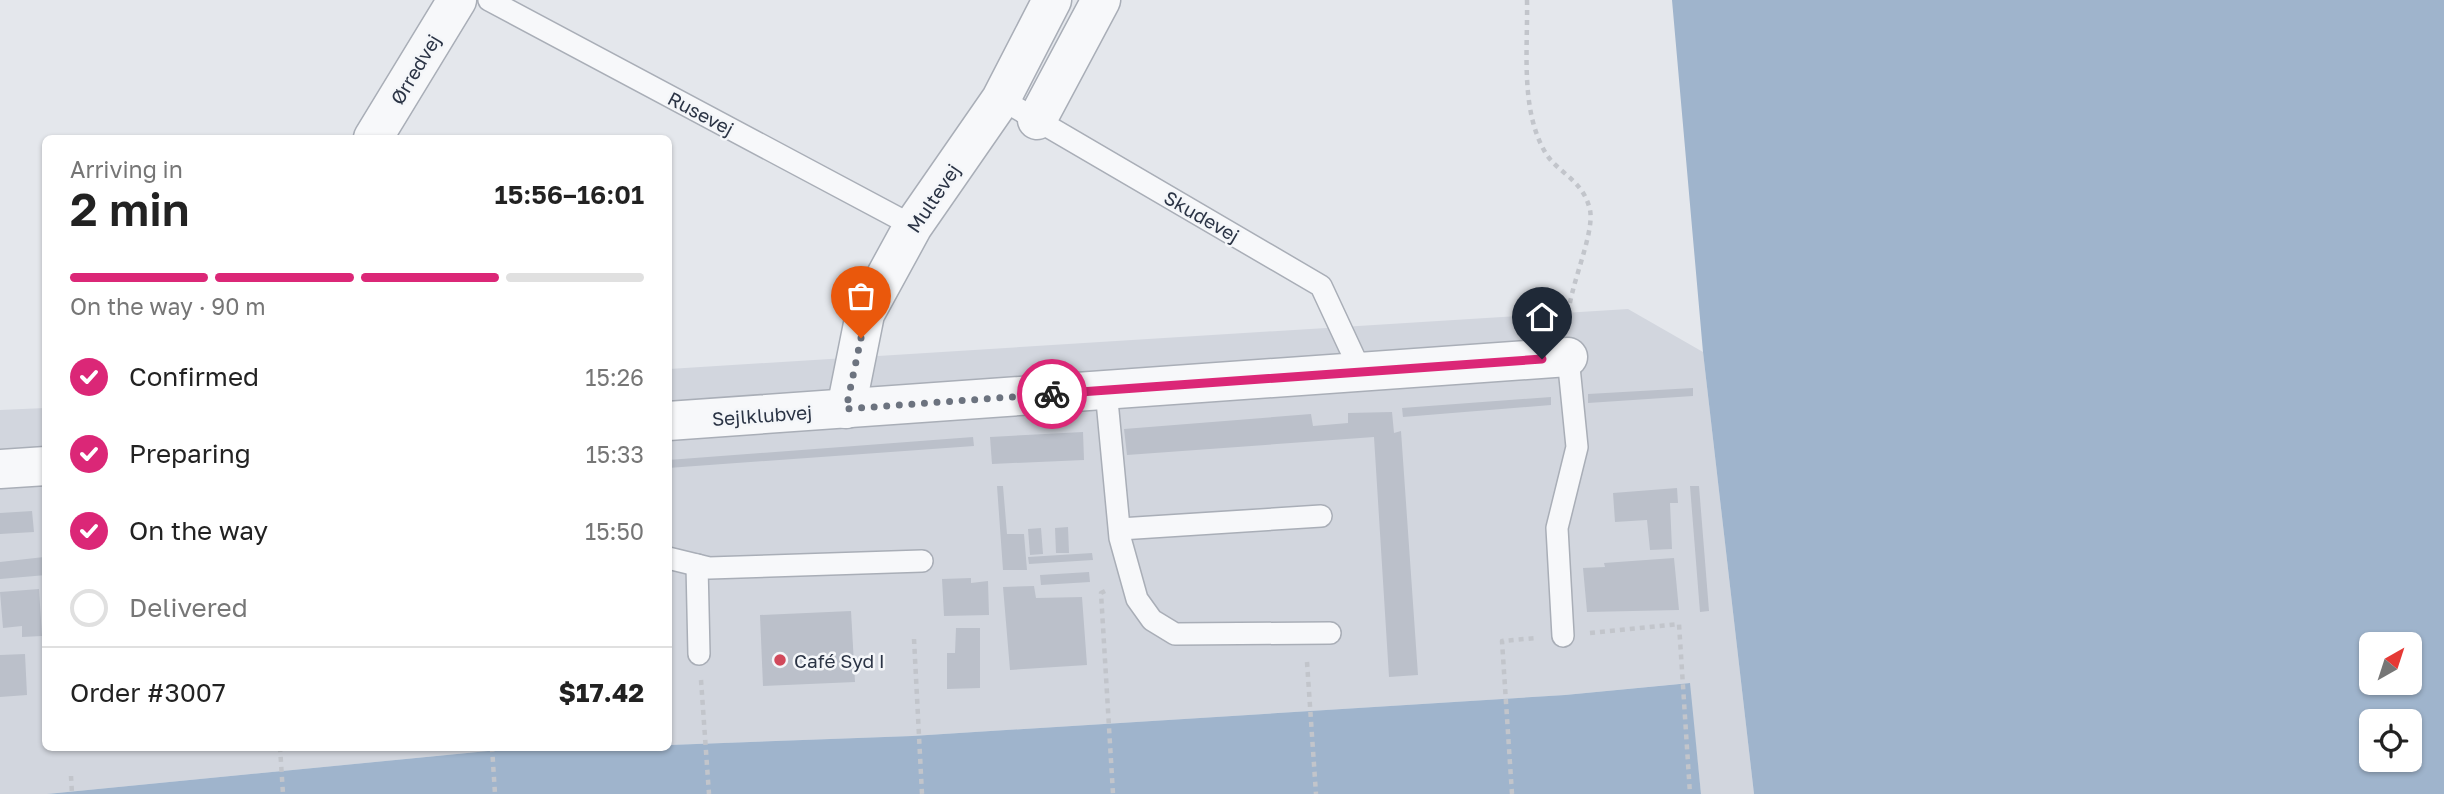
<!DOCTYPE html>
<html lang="en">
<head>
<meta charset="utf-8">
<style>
	body { margin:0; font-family:"Golos Text",sans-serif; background:#f2f2f2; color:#222; height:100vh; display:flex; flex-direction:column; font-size:26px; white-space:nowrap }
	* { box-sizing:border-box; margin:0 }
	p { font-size:23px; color:#767676 }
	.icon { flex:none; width:38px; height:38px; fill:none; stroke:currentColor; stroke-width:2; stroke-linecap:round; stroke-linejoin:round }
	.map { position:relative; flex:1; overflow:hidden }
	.details { position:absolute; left:42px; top:135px; width:630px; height:616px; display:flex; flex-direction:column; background:#fff; border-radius:10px; box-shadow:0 2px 5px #0004 }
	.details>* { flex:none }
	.needle { width:46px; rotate:39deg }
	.buttons { position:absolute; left:2359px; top:632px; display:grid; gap:14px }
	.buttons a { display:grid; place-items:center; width:63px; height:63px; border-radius:10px; background:#fff; box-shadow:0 2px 5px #0004; font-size:35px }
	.pin { position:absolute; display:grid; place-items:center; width:60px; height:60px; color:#fff; margin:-72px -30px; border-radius:50% 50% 50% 0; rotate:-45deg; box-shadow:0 0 7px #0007 }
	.pin .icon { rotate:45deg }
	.courier { position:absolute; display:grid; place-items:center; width:70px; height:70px; margin:-35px; border:5px solid #db2777; border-radius:50%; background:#fff; color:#222; box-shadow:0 2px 9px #0007 }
	.headline em { font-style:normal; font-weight:600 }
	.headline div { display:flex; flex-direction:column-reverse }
	.headline { display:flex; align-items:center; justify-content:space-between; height:119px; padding:0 28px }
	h1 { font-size:46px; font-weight:600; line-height:52px }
	.bar { display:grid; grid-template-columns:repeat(4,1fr); gap:10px 7px; align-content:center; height:84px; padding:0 28px }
	.bar i { height:9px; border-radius:5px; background:#e0e0e0 }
	.bar .active { background:#db2777 }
	.bar p { grid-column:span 4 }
	.line { display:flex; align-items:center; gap:18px; padding:0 28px; border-top:2px solid #e0e0e0 }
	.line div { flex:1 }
	ol { padding:0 28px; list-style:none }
	li { display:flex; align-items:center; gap:21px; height:77px }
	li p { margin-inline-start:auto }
	li .icon { padding:7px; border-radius:50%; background:#db2777; color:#fff; stroke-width:4 }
	li:last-child { color:#767676 }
	li i { width:38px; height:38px; border:4px solid #e0e0e0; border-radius:50% }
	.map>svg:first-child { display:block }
	.built { fill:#d2d6de }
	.water { fill:#9fb4cc; fill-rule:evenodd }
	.building { fill:#bbc0ca }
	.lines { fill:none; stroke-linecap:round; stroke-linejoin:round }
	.lane-casing { stroke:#a9aeb7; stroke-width:24 }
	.street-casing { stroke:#a9aeb7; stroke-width:41 }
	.path { stroke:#c2c5cb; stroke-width:4.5; stroke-dasharray:5 5; stroke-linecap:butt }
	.lane { stroke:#f7f8fa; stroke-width:21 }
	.street { stroke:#f7f8fa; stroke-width:38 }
	.done { stroke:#6c737f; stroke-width:7; stroke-dasharray:0 12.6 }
	.route { stroke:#db2777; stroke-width:9 }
	.poi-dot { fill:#d1495b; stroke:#f4f6f9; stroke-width:2.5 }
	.labels { text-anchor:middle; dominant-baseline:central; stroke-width:5; stroke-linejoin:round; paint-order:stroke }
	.street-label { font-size:19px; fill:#2b3445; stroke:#f4f6f9 }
	.poi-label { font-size:19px; fill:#2b3445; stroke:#f4f6f9; text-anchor:start }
</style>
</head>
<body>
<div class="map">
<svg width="2444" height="794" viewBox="0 0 2444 794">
	<rect width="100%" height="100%" fill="#e4e7ec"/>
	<g class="built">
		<path d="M 1628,309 L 1703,352 L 1754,794 L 1701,794 L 1689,683 L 1565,695 L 912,736 L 669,745 L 669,369 Z"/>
		<path d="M 45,408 L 46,747 L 588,747 L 498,750 L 47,794 L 0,794 L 0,410 Z"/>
	</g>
	<g class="water">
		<path d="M 1672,0 L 2444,0 L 2444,794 L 1754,794 L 1703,352 ZM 2371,644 L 2410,644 L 2410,682 L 2371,682 ZM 2371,721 L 2410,721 L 2410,760 L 2371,760 Z"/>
		<path d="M 1690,683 L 1701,794 L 47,794 L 498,750 L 668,747 L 669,745 L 912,736 L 1565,695 Z"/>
	</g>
	<g class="building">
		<path d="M 1693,388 L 1693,396 L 1588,403 L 1588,394 Z"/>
		<path d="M 1551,397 L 1551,405 L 1403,417 L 1402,408 Z"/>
		<path d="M 1392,412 L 1394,433 L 1401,431 L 1418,675 L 1389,677 L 1374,437 L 1127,455 L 1124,429 L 1311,414 L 1313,426 L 1348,423 L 1348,413 Z"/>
		<path d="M 1083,432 L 1084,460 L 992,464 L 990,437 Z"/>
		<path d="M 973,437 L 974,446 L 668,468 L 668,460 Z"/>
		<path d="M 997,486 L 1003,486 L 1007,534 L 1024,534 L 1027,570 L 1003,570 Z"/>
		<path d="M 1690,486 L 1699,486 L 1709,611 L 1700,612 Z"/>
		<path d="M 1677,488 L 1678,503 L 1670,503 L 1672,549 L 1650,550 L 1647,520 L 1615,522 L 1613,493 Z"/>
		<path d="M 32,511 L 34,532 L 0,534 L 0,513 Z"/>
		<path d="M 1068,527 L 1069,553 L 1056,553 L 1055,528 Z"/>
		<path d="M 1041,528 L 1043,554 L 1030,555 L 1028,529 Z"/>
		<path d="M 1092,553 L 1093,560 L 1029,564 L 1028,557 Z"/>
		<path d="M 44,557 L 46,575 L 0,579 L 0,562 Z"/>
		<path d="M 1674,558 L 1679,610 L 1587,612 L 1583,568 L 1605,567 L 1604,563 Z"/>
		<path d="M 1089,572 L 1090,582 L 1041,585 L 1040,575 Z"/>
		<path d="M 971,578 L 971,583 L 988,581 L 989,615 L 944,616 L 942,579 Z"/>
		<path d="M 1034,586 L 1036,598 L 1082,597 L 1087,665 L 1010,670 L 1003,587 Z"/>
		<path d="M 39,589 L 42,636 L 22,637 L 22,626 L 3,628 L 0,592 Z"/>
		<path d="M 851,611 L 855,682 L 763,686 L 760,615 Z"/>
		<path d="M 956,628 L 980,628 L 980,688 L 947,689 L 947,653 L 955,653 Z"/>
		<path d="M 25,654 L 27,695 L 0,697 L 0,655 Z"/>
	</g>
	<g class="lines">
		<defs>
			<g id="lane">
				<path d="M 489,0 L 913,226"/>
				<path d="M 1001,99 L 1321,286 L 1361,372"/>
				<path d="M 1106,390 L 1120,538 L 1137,599 L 1152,620 L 1175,634 L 1330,633"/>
				<path d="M 1120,529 L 1321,516"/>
				<path d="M 668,558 L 709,568 L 922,561"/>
				<path d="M 697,565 L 699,654"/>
				<path d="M 1563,636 L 1557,528 L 1577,447 L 1568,357"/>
			</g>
			<g id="street">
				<path d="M 1037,120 L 1101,0"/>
				<path d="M 373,138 L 457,0"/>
				<path d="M 846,409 L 865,314 L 913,226 L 1001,99 L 1052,0"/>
				<path d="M 668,421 L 1568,357"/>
				<path d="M 0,469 L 46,466"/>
			</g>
		</defs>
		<use href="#lane" class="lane-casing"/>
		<use href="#street" class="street-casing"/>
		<g class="path">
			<path d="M 1527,0 C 1528,49 1520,109 1545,152 C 1557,173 1583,179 1590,210 C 1595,234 1568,290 1568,319"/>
			<path d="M 1105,591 L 1101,593 L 1113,794"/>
			<path d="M 1590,633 L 1679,624 L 1690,794"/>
			<path d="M 914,639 L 922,794"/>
			<path d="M 1307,662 L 1316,794"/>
			<path d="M 701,680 L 709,794"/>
			<path d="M 280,747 L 283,794"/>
			<path d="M 492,747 L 495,794"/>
			<path d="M 71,776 L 72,794"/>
			<path d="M 1512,794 L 1502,641 L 1536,638"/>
		</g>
		<use href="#lane" class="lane"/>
		<use href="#street" class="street"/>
	</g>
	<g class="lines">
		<path class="done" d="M 861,338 L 846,409 L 1052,394"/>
		<path class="route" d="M 1052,394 L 1542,359"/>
	</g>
	<circle class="poi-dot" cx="780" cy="660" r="7"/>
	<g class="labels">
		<g class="street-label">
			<text transform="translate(415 69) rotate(-59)">Ørredvej</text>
			<text transform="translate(701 113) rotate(28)">Rusevej</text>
			<text transform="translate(933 198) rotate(-56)">Multevej</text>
			<text transform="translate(1202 216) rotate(30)">Skudevej</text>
			<text transform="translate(762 415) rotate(-4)">Sejlklubvej</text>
		</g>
		<g class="poi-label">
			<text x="794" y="660">Café Syd I</text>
		</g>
	</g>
</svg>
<div class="buttons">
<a><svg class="needle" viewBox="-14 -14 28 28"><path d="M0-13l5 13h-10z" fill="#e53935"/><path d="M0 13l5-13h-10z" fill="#767676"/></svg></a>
<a><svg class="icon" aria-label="locate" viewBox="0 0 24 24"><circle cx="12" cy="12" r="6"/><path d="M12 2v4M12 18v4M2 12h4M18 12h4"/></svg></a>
</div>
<div class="pin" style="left:861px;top:338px;background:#ea580c"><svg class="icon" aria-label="bag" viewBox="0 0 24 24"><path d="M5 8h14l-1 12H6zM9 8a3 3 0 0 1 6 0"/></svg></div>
<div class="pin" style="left:1542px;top:359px;background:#1f2937"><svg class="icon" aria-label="home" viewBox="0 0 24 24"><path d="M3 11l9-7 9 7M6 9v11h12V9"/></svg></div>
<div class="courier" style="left:1052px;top:394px"><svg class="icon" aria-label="bike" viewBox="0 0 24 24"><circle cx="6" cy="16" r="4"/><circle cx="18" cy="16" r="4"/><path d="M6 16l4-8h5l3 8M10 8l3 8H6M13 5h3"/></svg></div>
<section class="details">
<div class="headline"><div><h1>2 min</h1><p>Arriving in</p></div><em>15:56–16:01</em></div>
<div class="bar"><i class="active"></i><i class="active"></i><i class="active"></i><i></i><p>On the way · 90 m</p></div>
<ol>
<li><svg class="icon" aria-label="check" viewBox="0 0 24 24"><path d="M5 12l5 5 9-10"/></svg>Confirmed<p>15:26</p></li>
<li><svg class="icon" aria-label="check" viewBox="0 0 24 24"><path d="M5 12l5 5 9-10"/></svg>Preparing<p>15:33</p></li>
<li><svg class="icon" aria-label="check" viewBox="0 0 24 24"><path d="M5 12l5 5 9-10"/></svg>On the way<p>15:50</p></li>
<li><i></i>Delivered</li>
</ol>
<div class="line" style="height:91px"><div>Order #3007</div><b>$17.42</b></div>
</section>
</div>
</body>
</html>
